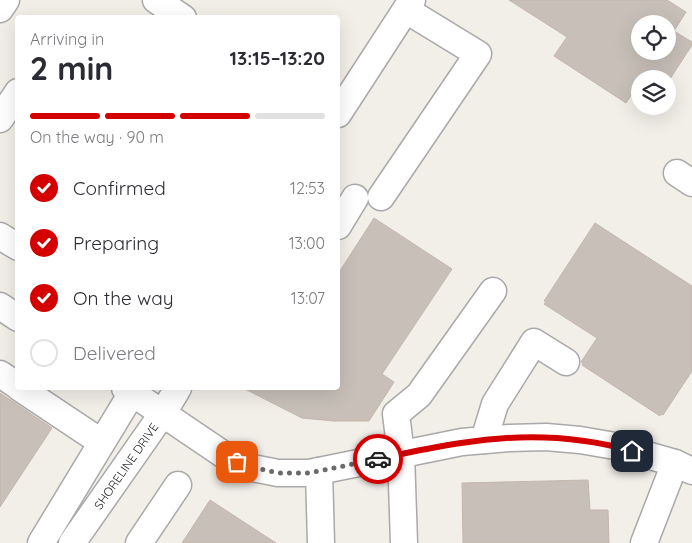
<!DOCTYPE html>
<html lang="en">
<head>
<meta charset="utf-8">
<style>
	body { margin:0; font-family:Quicksand,sans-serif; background:#f2f2f3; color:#2b2b33; height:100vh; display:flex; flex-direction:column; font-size:19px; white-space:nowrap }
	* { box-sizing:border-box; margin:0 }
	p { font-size:16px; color:#7c7c81 }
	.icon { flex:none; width:28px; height:28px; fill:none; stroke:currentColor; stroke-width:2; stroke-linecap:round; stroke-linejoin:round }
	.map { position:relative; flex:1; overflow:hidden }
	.drawer { position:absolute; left:15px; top:15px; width:325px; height:375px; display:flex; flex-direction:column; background:#fff; border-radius:5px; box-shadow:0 5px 20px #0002 }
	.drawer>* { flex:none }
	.fabs { position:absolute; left:631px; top:15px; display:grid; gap:10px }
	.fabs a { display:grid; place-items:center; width:45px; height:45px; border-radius:50%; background:#fff; box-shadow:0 5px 20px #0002; font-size:25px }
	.pin { position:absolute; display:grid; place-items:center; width:42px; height:42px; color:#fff; margin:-21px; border-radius:10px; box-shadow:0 2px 8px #0006 }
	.courier { position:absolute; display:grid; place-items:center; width:50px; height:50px; margin:-25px; border:4px solid #d40000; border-radius:50%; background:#fff; color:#222; box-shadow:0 1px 6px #0007 }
	.summary em { font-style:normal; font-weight:800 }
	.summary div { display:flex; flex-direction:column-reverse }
	.summary { display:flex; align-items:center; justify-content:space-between; height:85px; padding:0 15px }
	h1 { font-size:32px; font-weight:800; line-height:38px }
	.bar { display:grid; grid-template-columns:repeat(4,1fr); gap:8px 5px; align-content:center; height:60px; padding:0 15px }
	.bar i { height:6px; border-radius:4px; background:#e1e1e2 }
	.bar .selected { background:#d40000 }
	.bar p { grid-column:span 4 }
	ol { padding:0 15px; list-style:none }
	li { display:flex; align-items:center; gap:15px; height:55px }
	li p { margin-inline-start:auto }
	li .icon { padding:5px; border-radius:50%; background:#d40000; color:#fff; stroke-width:4 }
	li:last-child { color:#7c7c81 }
	li i { width:28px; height:28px; border:2px solid #e1e1e2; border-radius:50% }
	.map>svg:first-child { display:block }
	.building { fill:#c7bfb8; stroke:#c4b6ab; fill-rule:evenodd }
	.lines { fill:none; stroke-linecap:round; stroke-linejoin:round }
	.minor-casing { stroke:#a9a9a9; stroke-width:29 }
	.minor { stroke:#fff; stroke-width:26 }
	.done { stroke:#6b6a68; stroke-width:5; stroke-dasharray:0 9 }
	.route { stroke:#d40000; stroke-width:6 }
	.labels { text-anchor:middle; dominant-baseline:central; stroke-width:4; stroke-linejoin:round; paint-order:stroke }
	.street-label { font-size:12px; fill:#222; stroke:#fff }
</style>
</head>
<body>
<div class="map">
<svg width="692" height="543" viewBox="0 0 692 543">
	<rect width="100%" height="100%" fill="#f2efe9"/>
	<g class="building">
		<path d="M 509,0 L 667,0 L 686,12 L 674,31 L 692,42 L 692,45 L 668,82 L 668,79 L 640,79 L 640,86 L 638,85 L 626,103 L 554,56 L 567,37 ZM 640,24 L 668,24 L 668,51 L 640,51 Z"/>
		<path d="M 374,218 L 452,269 L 382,374 L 394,382 L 369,421 L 334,421 L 302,418 L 243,388 L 338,388 L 338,274 Z"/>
		<path d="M 595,223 L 692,286 L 692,371 L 663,415 L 661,414 L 660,416 L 582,365 L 583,363 L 581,362 L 597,338 L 544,304 L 546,302 L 544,301 Z"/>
		<path d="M 0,393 L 52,428 L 0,507 Z"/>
		<path d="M 588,480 L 590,510 L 608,510 L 609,543 L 463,543 L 462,483 Z"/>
		<path d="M 210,500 L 276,543 L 182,543 Z"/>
	</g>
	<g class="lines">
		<defs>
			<g id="minor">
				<path d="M 156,0 L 183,18"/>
				<path d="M 0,9 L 6,0"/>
				<path d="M 338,114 L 412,0"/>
				<path d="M 0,119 L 18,92"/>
				<path d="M 677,173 L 692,183"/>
				<path d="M 381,197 L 478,54 L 406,10"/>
				<path d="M 338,226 L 355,198"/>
				<path d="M 0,236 L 18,247"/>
				<path d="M 0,306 L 18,318"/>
				<path d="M 0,374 L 18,386"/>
				<path d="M 20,388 L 101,442"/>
				<path d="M 125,388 L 227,457 L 247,467 L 278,473 L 309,473 L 462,442 L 509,438 L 546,437 L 580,440 L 615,446 L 675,463 L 692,471"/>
				<path d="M 484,440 L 495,404 L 534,342 L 566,362"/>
				<path d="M 319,471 L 321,543"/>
				<path d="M 41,543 L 135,388"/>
				<path d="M 72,543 L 163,413 L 178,388"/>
				<path d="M 139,543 L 178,485"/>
				<path d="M 404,543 L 401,454 L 396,414 L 419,395 L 493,291"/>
				<path d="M 644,543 L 675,463"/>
			</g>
		</defs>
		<use href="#minor" class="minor-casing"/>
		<use href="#minor" class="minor"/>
	</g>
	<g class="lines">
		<path class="done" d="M 237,462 L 247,466 L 278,473 L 309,473 L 378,459"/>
		<path class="route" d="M 378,459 C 406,453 433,447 461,443 C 518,434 576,435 632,451"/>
	</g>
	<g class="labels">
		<g class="street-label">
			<text transform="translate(126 466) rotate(-55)">SHORELINE DRIVE</text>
		</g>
	</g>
</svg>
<div class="fabs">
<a><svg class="icon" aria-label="locate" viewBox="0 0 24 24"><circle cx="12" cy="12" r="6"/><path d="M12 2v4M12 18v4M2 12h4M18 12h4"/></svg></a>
<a><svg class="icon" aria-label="layers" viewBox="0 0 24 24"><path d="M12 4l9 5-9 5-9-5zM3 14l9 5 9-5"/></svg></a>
</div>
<div class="pin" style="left:237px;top:462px;background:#ea580c"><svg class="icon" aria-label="bag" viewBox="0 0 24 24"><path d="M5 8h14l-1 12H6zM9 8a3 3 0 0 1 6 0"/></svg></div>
<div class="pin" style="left:632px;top:451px;background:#1f2937"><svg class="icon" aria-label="home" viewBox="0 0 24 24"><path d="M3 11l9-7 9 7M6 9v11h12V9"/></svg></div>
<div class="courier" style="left:378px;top:459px"><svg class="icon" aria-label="car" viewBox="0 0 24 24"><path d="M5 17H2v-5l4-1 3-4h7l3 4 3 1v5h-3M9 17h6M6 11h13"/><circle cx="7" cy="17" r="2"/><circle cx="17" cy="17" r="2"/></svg></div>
<section class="drawer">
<div class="summary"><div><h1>2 min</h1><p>Arriving in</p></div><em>13:15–13:20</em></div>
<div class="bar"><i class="selected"></i><i class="selected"></i><i class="selected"></i><i></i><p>On the way · 90 m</p></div>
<ol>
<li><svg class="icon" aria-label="check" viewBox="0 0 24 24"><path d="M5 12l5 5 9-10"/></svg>Confirmed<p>12:53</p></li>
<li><svg class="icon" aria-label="check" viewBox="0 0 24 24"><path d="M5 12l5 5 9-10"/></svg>Preparing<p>13:00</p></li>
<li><svg class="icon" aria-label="check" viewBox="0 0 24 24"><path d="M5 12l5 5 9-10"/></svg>On the way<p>13:07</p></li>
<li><i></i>Delivered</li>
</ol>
</section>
</div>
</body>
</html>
